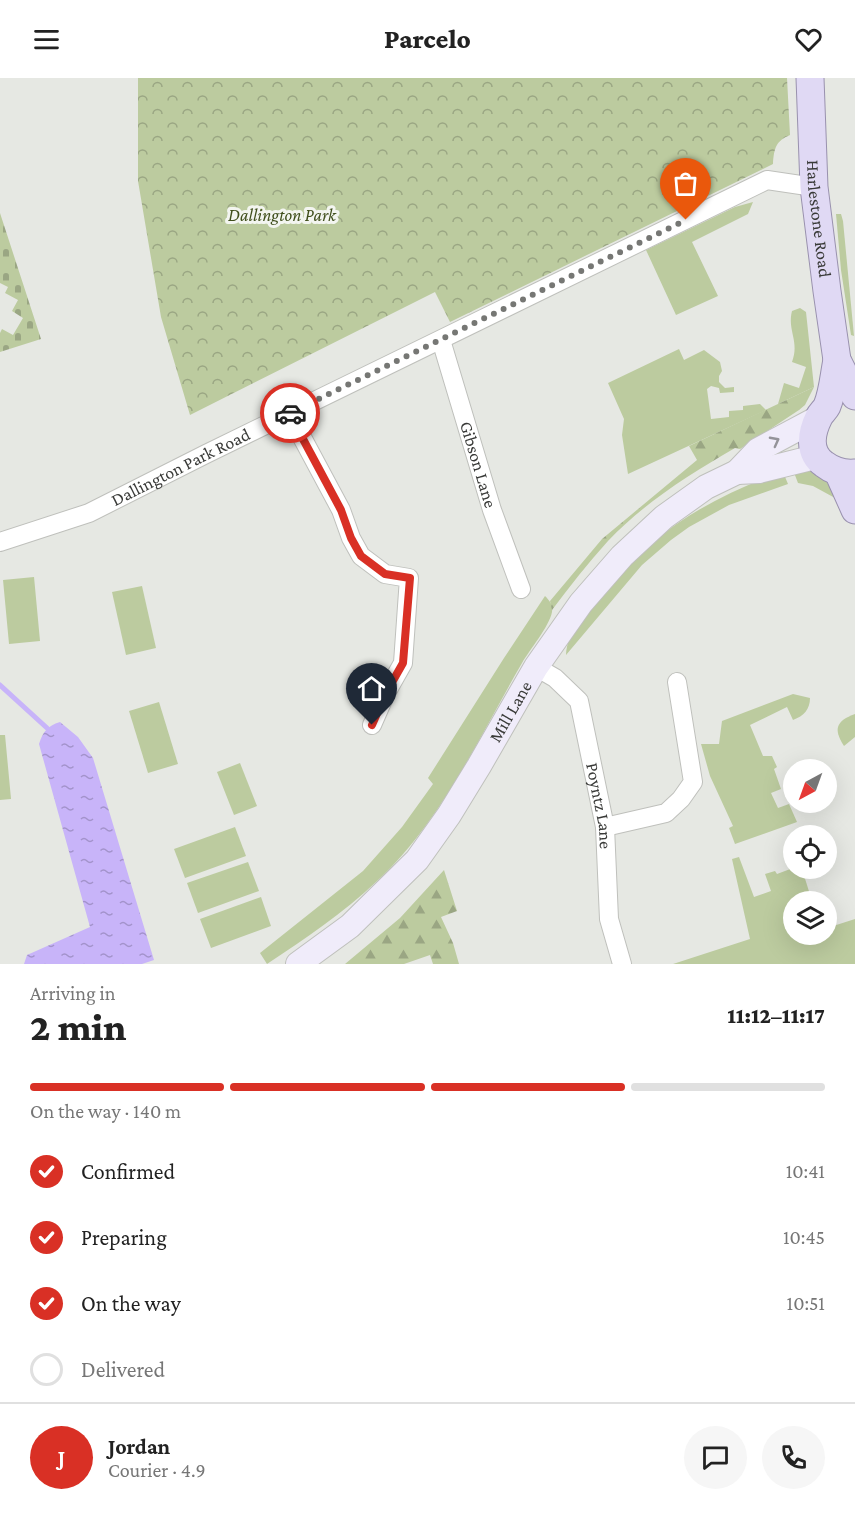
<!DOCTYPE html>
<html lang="en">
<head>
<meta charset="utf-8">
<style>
	body { margin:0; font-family:"Crimson Pro",serif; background:#f6f6f6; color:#222; height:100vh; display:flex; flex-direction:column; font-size:22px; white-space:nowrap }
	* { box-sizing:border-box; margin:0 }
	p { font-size:20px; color:#767676 }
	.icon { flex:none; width:33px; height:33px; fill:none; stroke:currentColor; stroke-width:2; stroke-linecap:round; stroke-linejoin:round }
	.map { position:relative; height:886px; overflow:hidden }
	.side { display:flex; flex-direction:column; background:#fff; flex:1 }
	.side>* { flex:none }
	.needle { width:39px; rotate:221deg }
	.buttons { position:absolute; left:783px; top:681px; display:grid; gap:12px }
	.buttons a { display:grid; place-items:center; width:54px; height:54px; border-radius:50%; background:#fff; box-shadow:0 6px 24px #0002; font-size:30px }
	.pin { position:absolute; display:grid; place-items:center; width:51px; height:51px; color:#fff; margin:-62px -26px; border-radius:50% 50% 50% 0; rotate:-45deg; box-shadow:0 0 6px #0007 }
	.pin .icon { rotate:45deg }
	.courier { position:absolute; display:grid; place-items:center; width:60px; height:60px; margin:-30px; border:4px solid #d93025; border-radius:50%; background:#fff; color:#222; box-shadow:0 2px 8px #0007 }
	.head em { font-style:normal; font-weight:800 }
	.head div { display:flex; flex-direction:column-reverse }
	.head { display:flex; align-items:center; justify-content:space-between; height:102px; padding:0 30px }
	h1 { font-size:39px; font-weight:800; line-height:45px }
	.bar { display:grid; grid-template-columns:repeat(4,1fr); gap:9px 6px; align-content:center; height:72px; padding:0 30px }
	.bar i { height:8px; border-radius:4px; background:#e0e0e0 }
	.bar .current { background:#d93025 }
	.bar p { grid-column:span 4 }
	.line { display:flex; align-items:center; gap:15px; padding:0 30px; border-top:2px solid #e0e0e0 }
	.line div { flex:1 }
	.round { display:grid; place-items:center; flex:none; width:63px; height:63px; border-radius:32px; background:#f6f6f6 }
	ol { padding:0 30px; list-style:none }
	li { display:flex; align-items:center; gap:18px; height:66px }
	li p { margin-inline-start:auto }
	li .icon { padding:6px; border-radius:50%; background:#d93025; color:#fff; stroke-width:4 }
	li:last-child { color:#767676 }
	li i { width:33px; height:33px; border:3px solid #e0e0e0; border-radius:50% }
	header { display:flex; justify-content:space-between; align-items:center; height:78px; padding:0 30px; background:#fff; font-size:27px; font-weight:800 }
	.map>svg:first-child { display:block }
	.green { fill:#bccb9f }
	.forest { fill:url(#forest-firs) }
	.cemetery { fill:url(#cemetery-stones) }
	.park { fill:url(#park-crowns) }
	.water { fill:url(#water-ripples) }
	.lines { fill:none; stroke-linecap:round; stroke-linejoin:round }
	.stream { stroke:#c8b4f9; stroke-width:5 }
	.street-casing { stroke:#bfc0bc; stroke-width:20 }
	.secondary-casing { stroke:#bfc0bc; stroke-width:26 }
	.primary-casing { stroke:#9991ae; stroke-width:29 }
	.street { stroke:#fff; stroke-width:18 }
	.secondary { stroke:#f0ecfa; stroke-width:24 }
	.primary { stroke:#e0d9f4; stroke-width:27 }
	.oneway { stroke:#949399 }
	.done { stroke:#767774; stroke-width:6; stroke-dasharray:0 10.8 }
	.route { stroke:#d93025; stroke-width:8 }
	.labels { text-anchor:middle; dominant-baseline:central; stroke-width:6; stroke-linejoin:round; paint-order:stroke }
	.park-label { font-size:18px; font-style:italic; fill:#3f4e1b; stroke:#f3f5f0 }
	.street-label { font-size:18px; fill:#393a38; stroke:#f3f5f0 }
</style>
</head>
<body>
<header><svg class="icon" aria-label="menu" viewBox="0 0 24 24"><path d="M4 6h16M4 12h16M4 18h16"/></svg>Parcelo<svg class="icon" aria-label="heart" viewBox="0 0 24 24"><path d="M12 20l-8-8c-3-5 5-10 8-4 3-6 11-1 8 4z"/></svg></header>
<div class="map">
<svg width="855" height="886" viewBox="0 0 855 886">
	<defs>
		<pattern id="forest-firs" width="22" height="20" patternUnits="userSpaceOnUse" patternTransform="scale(1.5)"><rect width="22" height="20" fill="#bccb9f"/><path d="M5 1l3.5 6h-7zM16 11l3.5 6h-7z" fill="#9aa683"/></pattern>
		<pattern id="cemetery-stones" width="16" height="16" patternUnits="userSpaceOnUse" patternTransform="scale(1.5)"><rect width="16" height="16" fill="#bccb9f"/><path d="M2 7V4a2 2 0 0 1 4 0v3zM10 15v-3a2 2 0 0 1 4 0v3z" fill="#9aa683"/></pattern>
		<pattern id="park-crowns" width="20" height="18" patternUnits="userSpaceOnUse" patternTransform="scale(1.5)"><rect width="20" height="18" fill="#bccb9f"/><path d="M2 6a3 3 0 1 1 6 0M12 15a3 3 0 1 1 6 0" fill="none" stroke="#9aa683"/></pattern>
		<pattern id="water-ripples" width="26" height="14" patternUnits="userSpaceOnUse" patternTransform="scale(1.5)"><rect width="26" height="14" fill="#c8b4f9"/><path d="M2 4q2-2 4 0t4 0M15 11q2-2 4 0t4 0" fill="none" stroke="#a393cb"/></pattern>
	</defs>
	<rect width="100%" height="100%" fill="#e6e8e3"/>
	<g class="green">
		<path d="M 753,124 L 748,136 L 692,164 L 718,218 L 676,237 L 646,172 L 735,129 Z"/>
		<path d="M 836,136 L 841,136 L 843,143 L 854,258 L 851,257 L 841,192 Z"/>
		<path d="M 800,230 L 806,234 L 814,309 L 778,326 L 784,305 L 799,310 L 806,289 L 792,284 C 800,264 787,252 792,233 Z"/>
		<path d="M 679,271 L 684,282 L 704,272 L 720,284 L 722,293 L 719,298 L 719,304 L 725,310 L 734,309 L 734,314 L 720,315 L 719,310 L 711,308 L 707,311 L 711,341 L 729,339 L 729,333 L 743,332 L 743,328 L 760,326 L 766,332 L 628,396 L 622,357 L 624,341 L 608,305 Z"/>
		<path d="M 802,391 C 821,394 828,402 835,420 L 813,408 L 798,405 L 793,392 Z"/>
		<path d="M 783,394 L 788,406 L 729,427 L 689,449 L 671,462 L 642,487 L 566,577 C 567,554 583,540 598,523 C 616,502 633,481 654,463 C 692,432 737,409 783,394 Z"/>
		<path d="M 34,499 L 40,563 L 9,566 L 3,502 Z"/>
		<path d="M 142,508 L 156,570 L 126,577 L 112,514 Z"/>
		<path d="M 545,518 C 550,523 553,527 552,534 C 549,549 530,571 522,585 C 478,661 442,743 376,804 C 343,835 305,861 267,886 L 260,875 L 363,793 L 402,749 L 433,706 L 428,700 L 504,580 Z"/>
		<path d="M 793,616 L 810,620 C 810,631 804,638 793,642 L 787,629 L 750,647 L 763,678 L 772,678 L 777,689 L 774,691 L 781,711 L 771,715 L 778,730 L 789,726 L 797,744 L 735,766 L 729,750 L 733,748 L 710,698 L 701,666 L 719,666 L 722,643 Z"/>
		<path d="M 159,624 L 178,686 L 148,695 L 129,633 Z"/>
		<path d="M 855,636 L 855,659 L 844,668 C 833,651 836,643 855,636 Z"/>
		<path d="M 0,657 L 5,657 L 11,721 L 0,722 Z"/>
		<path d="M 240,685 L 257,728 L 234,737 L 217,694 Z"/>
		<path d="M 235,749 L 246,778 L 185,800 L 174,771 Z"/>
		<path d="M 739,779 L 754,819 L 771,813 L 765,796 L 775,793 L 777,796 L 793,790 L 802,791 L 812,823 L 794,824 L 794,856 L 826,856 L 827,850 L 855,841 L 855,886 L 673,886 L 750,861 L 732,781 Z"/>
		<path d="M 248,784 L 259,813 L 198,835 L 187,805 Z"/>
		<path d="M 261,819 L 271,848 L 211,870 L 200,841 Z"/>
	</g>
	<g class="forest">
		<path d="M 814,309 L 805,327 L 799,332 L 740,371 L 735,370 C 690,396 644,425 608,463 C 588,485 570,508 552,532 L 550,523 L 602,461 L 697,382 L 689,368 Z"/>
		<path d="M 444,792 L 457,833 L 441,839 L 453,865 L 459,886 L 433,886 L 430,877 L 404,886 L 345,886 L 400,840 Z"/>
	</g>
	<path class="cemetery" d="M 0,135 L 41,261 L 0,274 L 0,255 L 2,251 L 13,257 L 23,240 L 12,233 L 18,222 L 5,215 L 8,209 L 0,205 Z"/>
	<path class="park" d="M 138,0 L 787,0 L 790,57 C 776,63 774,70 773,86 L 450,244 L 435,214 L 190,337 L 161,239 L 138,103 Z"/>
	<path class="water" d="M 60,644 L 78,659 L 93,680 L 154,882 L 142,886 L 24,886 L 27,877 L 90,849 L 39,666 C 43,654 47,648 60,644 Z"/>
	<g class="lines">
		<path class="stream" d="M 0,607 L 47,650"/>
		<defs>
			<g id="street">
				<path id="s1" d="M 441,262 L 492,432 L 521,511"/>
				<path d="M 289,335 L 341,432 L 351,460 L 361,478 L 385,496 L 409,500 L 403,585 L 386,615 L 372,647"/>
				<path id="s2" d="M 0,464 L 89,435 L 206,376 L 767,102 L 814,109"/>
				<path id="s3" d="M 536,589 L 555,600 L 579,623 L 605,749 L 609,841 L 622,886"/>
				<path d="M 605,749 L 666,735 L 681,721 L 693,704 L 677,604"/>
			</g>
			<g id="secondary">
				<path d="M 737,394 L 759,393 L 815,379"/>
				<path id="s4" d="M 298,886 L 350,848 L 417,782 L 449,737 L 479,688 L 536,589 L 581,525 L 622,478 L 664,439 L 706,409 L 737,394 L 758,372 L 818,340"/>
			</g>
			<g id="primary">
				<path id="s5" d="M 810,0 L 814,109 L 827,213 L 837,282 L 855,318"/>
				<path d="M 837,282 C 834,296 833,314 827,328 C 825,332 821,335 819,339 C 811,355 808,375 824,386 C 833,393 844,396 855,395"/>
				<path d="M 838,394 L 855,432"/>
			</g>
		</defs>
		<use href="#street" class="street-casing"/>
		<use href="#secondary" class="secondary-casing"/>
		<use href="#primary" class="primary-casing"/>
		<use href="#street" class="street"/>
		<use href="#secondary" class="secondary"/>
		<use href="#primary" class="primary"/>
	</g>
	<defs><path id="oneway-chevron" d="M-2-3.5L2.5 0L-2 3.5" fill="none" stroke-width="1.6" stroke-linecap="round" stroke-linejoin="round" transform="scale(1.5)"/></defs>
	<use class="oneway" href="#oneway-chevron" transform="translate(775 363) rotate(-28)"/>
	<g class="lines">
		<path class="done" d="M 290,335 L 686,142"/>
		<path class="route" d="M 290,335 L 289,335 L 341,432 L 351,460 L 361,478 L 385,496 L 410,500 L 403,585 L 386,615 L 372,647"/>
	</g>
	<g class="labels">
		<g class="park-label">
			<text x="282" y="137">Dallington Park</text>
		</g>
		<g class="street-label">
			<text stroke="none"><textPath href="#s5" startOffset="141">Harlestone Road</textPath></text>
			<text stroke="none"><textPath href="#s1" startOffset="130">Gibson Lane</textPath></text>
			<text stroke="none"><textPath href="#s2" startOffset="196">Dallington Park Road</textPath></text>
			<text stroke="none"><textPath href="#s4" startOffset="334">Mill Lane</textPath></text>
			<text stroke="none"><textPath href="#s3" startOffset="162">Poyntz Lane</textPath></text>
		</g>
	</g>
</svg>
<div class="buttons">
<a><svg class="needle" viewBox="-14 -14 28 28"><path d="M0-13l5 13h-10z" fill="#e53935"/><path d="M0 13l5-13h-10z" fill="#767676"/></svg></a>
<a><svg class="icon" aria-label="locate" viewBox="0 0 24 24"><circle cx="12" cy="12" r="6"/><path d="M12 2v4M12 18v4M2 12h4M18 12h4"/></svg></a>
<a><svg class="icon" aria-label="layers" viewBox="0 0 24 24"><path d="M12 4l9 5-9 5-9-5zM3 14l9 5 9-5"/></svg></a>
</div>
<div class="pin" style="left:686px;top:142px;background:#ea580c"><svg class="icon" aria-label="bag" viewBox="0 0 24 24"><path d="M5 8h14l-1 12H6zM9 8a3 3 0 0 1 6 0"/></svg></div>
<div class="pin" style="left:372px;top:647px;background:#1f2937"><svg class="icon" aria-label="home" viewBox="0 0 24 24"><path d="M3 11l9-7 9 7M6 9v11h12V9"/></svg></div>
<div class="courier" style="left:290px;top:335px"><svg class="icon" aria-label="car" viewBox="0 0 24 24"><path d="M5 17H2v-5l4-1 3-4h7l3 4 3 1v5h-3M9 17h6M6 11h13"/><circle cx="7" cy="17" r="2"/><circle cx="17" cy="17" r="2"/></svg></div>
</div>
<section class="side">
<div class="head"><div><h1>2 min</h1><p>Arriving in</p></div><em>11:12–11:17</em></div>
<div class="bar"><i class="current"></i><i class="current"></i><i class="current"></i><i></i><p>On the way · 140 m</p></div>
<ol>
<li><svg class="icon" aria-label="check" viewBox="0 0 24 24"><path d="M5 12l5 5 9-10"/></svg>Confirmed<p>10:41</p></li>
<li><svg class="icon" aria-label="check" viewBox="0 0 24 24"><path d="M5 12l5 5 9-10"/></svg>Preparing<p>10:45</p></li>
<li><svg class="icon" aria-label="check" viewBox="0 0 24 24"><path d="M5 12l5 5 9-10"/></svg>On the way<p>10:51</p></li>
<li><i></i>Delivered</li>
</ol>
<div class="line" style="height:108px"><b class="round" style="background:#d93025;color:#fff">J</b><div><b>Jordan</b><p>Courier · 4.9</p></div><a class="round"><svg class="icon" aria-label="chat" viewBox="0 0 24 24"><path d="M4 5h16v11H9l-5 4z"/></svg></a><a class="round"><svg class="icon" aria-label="phone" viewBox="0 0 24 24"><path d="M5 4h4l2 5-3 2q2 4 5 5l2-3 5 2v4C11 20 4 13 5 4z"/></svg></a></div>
</section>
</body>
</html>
